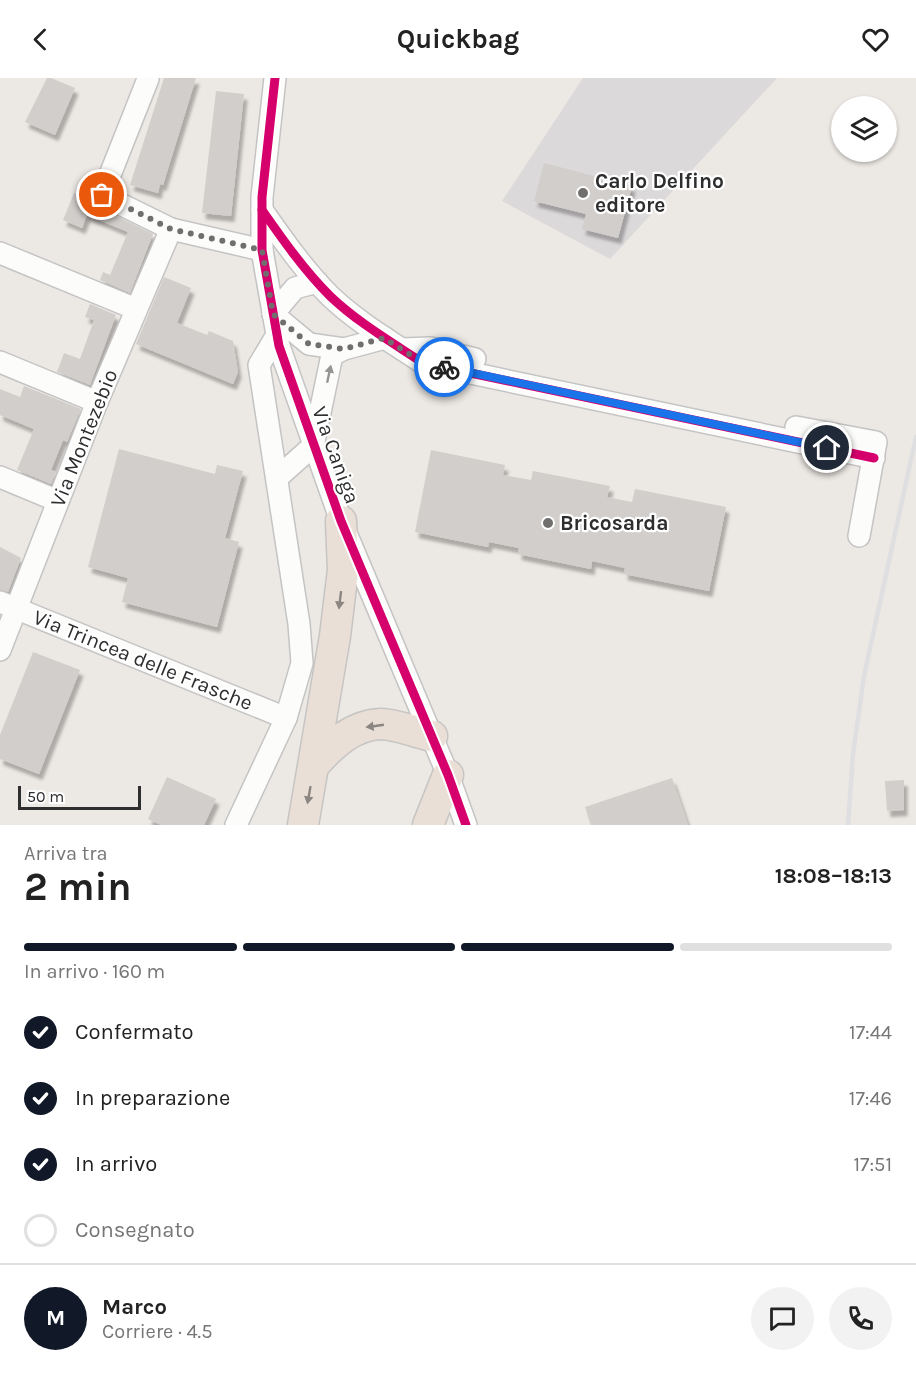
<!DOCTYPE html>
<html lang="it">
<head>
<meta charset="utf-8">
<style>
	body { margin:0; font-family:Karla,sans-serif; background:#f2f2f2; color:#222; height:100vh; display:flex; flex-direction:column; font-size:22px; white-space:nowrap }
	* { box-sizing:border-box; margin:0 }
	p { font-size:20px; color:#767676 }
	.icon { flex:none; width:33px; height:33px; fill:none; stroke:currentColor; stroke-width:2; stroke-linecap:round; stroke-linejoin:round }
	.map { position:relative; height:747px; overflow:hidden }
	.drawer { display:flex; flex-direction:column; background:#fff; flex:1 }
	.drawer>* { flex:none }
	.tools { position:absolute; left:831px; top:18px; display:grid; gap:12px }
	.tools a { display:grid; place-items:center; width:66px; height:66px; border-radius:50%; background:#fff; box-shadow:0 2px 4px #0004; font-size:30px }
	.scale { position:absolute; left:18px; bottom:15px; width:123px; box-sizing:border-box; padding-left:6px; border:3px solid #2e2e2e; border-top:0; font-size:16px; line-height:21px; white-space:nowrap; color:#2e2e2e; -webkit-text-stroke:4px #fff; paint-order:stroke }
	.pin { position:absolute; display:grid; place-items:center; width:51px; height:51px; color:#fff; margin:-26px; border:3px solid #fff; border-radius:50%; box-shadow:0 2px 6px #0007 }
	.courier { position:absolute; display:grid; place-items:center; width:60px; height:60px; margin:-30px; border:4px solid #1a73e8; border-radius:50%; background:#fff; color:#222; box-shadow:0 2px 8px #0007 }
	.summary em { font-style:normal; font-weight:700 }
	.summary div { display:flex; flex-direction:column-reverse }
	.summary { display:flex; align-items:center; justify-content:space-between; height:102px; padding:0 24px }
	h1 { font-size:39px; font-weight:700; line-height:45px }
	.bar { display:grid; grid-template-columns:repeat(4,1fr); gap:9px 6px; align-content:center; height:72px; padding:0 24px }
	.bar i { height:8px; border-radius:4px; background:#e0e0e0 }
	.bar .active { background:#111827 }
	.bar p { grid-column:span 4 }
	.line { display:flex; align-items:center; gap:15px; padding:0 24px; border-top:2px solid #e0e0e0 }
	.line div { flex:1 }
	.round { display:grid; place-items:center; flex:none; width:63px; height:63px; border-radius:32px; background:#f2f2f2 }
	ol { padding:0 24px; list-style:none }
	li { display:flex; align-items:center; gap:18px; height:66px }
	li p { margin-inline-start:auto }
	li .icon { padding:6px; border-radius:50%; background:#111827; color:#fff; stroke-width:4 }
	li:last-child { color:#767676 }
	li i { width:33px; height:33px; border:3px solid #e0e0e0; border-radius:50% }
	header { display:flex; justify-content:space-between; align-items:center; height:78px; padding:0 24px; background:#fff; font-size:27px; font-weight:700 }
	.map>svg:first-child { display:block }
	.industrial { fill:#dcd9db }
	.building { fill:#d1cecb; filter:url(#shadow) }
	.lines { fill:none; stroke-linecap:round; stroke-linejoin:round }
	.minor-casing { stroke:#c5c4c5; stroke-width:24 }
	.highway-casing { stroke:#c6c5c4; stroke-width:33 }
	.minor { stroke:#fcfcfb; stroke-width:21 }
	.highway { stroke:#eadfd6; stroke-width:30 }
	.rail { stroke:#dfdfe1; stroke-width:4.5 }
	.cycleway-casing { stroke:#fff; stroke-width:13 }
	.cycleway { stroke:#d6006c; stroke-width:9 }
	.oneway { fill:#959594 }
	.oneway2 { fill:#8c8682 }
	.done { stroke:#706f6e; stroke-width:6; stroke-dasharray:0 10.8 }
	.route { stroke:#1a73e8; stroke-width:8 }
	.poi-dot { fill:#706f6e; stroke:#fff; stroke-width:2 }
	.labels { text-anchor:middle; dominant-baseline:central; stroke-width:4.5; stroke-linejoin:round; paint-order:stroke }
	.poi-label { font-size:21px; font-weight:bold; fill:#2e2e2e; stroke:#fff; text-anchor:start }
	.street-label { font-size:21px; fill:#2e2e2e; stroke:#fff }
</style>
</head>
<body>
<header><svg class="icon" aria-label="back" viewBox="0 0 24 24"><path d="M15 5l-7 7 7 7"/></svg>Quickbag<svg class="icon" aria-label="heart" viewBox="0 0 24 24"><path d="M12 20l-8-8c-3-5 5-10 8-4 3-6 11-1 8 4z"/></svg></header>
<div class="map">
<svg width="916" height="747" viewBox="0 0 916 747">
	<defs>
		<filter id="shadow"><feDropShadow dx="3.5" dy="6" stdDeviation="1.5" flood-color="#0004"/></filter>
	</defs>
	<rect width="100%" height="100%" fill="#ece8e4"/>
	<path class="industrial" d="M 583,0 L 777,0 L 610,181 L 502,123 Z"/>
	<g class="building">
		<path d="M 47,0 L 51,0 L 75,10 L 55,57 L 25,44 Z"/>
		<path d="M 164,0 L 196,0 L 163,107 L 160,106 L 158,115 L 130,107 Z"/>
		<path d="M 216,13 L 244,16 L 231,138 L 202,135 Z"/>
		<path d="M 544,85 L 632,108 L 618,160 L 582,151 L 586,136 L 534,123 Z"/>
		<path d="M 74,115 L 91,122 L 96,128 L 153,156 L 130,215 L 100,202 L 103,194 L 110,197 L 128,154 L 87,137 L 82,150 L 63,142 Z"/>
		<path d="M 164,199 L 191,210 L 177,245 L 207,257 L 209,253 L 233,263 L 238,294 L 233,306 L 136,266 Z"/>
		<path d="M 90,226 L 116,237 L 90,307 L 57,294 L 64,275 L 80,281 L 94,242 L 85,239 Z"/>
		<path d="M 24,308 L 81,331 L 67,364 L 63,362 L 51,392 L 56,394 L 51,406 L 17,392 L 34,351 L 0,337 L 0,311 L 20,319 Z"/>
		<path d="M 119,371 L 215,396 L 217,387 L 243,393 L 225,460 L 239,464 L 217,549 L 122,524 L 128,500 L 88,489 Z"/>
		<path d="M 431,372 L 505,387 L 503,397 L 531,402 L 533,393 L 610,408 L 607,419 L 632,424 L 635,411 L 726,429 L 709,513 L 624,496 L 625,490 L 592,483 L 591,491 L 518,476 L 519,470 L 489,464 L 488,469 L 415,454 Z"/>
		<path d="M 0,469 L 21,480 L 8,514 L 0,512 Z"/>
		<path d="M 33,574 L 80,592 L 39,696 L 0,681 L 0,657 Z"/>
		<path d="M 167,699 L 216,721 L 204,747 L 161,747 L 148,741 Z"/>
		<path d="M 672,700 L 688,747 L 591,747 L 585,729 Z"/>
		<path d="M 904,702 L 904,732 L 887,733 L 885,703 Z"/>
	</g>
	<g class="lines">
		<defs>
			<g id="minor">
				<path d="M 275,0 L 262,119 L 262,172 L 279,268 L 341,443 L 448,697 L 466,747"/>
				<path d="M 148,1 L 102,117 L 171,151"/>
				<path d="M 262,132 C 283,162 304,192 330,218 C 357,244 393,265 423,285 L 874,380"/>
				<path d="M 0,175 L 136,231"/>
				<path d="M 273,236 L 309,266 L 344,271"/>
				<path d="M 273,236 L 295,210 L 317,204"/>
				<path d="M 402,271 L 430,270 L 475,281"/>
				<path d="M 0,284 L 97,324"/>
				<path d="M 796,349 L 876,364 L 859,458"/>
				<path d="M 313,368 L 332,277 L 344,271 L 385,260"/>
				<path d="M 0,399 L 58,423"/>
				<path d="M 277,400 L 313,368"/>
				<path d="M 0,524 L 286,640"/>
				<path d="M 0,572 L 97,324 L 171,151 L 262,172"/>
				<path d="M 236,747 L 286,640 L 302,585 L 299,546 L 259,287 L 277,257"/>
			</g>
			<g id="highway">
				<path d="M 314,687 C 332,667 352,647 381,646 C 395,646 418,655 432,658"/>
				<path d="M 303,747 L 335,558 L 343,492 L 341,443"/>
				<path d="M 428,747 L 448,697"/>
			</g>
		</defs>
		<use href="#minor" class="minor-casing"/>
		<use href="#highway" class="highway-casing"/>
		<use href="#minor" class="minor"/>
		<use href="#highway" class="highway"/>
		<path class="rail" d="M 848,747 L 853,676 L 864,598 L 916,359"/>
		<defs>
			<g id="cycleway">
				<path d="M 275,0 L 262,119 L 262,172 L 279,268 L 341,443 L 448,697 L 466,747"/>
				<path d="M 262,132 C 283,162 304,192 330,218 C 357,244 393,265 423,285 L 874,380"/>
			</g>
		</defs>
		<use href="#cycleway" class="cycleway-casing"/>
		<use href="#cycleway" class="cycleway"/>
	</g>
	<defs><path id="oneway-solid" d="M-6-.8H1V-3.2L6.5 0L1 3.2V.8H-6Z" transform="scale(1.5)"/></defs>
	<use class="oneway" href="#oneway-solid" transform="translate(329 296) rotate(-78)"/>
	<g class="oneway2">
		<use href="#oneway-solid" transform="translate(340 522) rotate(97)"/>
		<use href="#oneway-solid" transform="translate(375 648) rotate(172)"/>
		<use href="#oneway-solid" transform="translate(309 717) rotate(100)"/>
	</g>
	<g class="lines">
		<path class="done" d="M 102,117 L 171,151 L 262,172 L 273,236 L 309,266 L 344,271 L 384,260 L 423,285 L 444,289"/>
		<path class="route" d="M 444,289 L 827,370"/>
	</g>
	<g class="poi-dot">
		<circle cx="583" cy="115" r="6"/>
		<circle cx="548" cy="445" r="6"/>
	</g>
	<g class="labels">
		<g class="poi-label">
			<text x="595" y="103">Carlo Delfino<tspan x="595" dy="24">editore</tspan></text>
			<text x="560" y="445">Bricosarda</text>
		</g>
		<g class="street-label">
			<text transform="translate(84 360) rotate(-68)">Via Montezebio</text>
			<text transform="translate(336 377) rotate(70)">Via Caniga</text>
			<text transform="translate(143 582) rotate(22)">Via Trincea delle Frasche</text>
		</g>
	</g>
</svg>
<div class="tools">
<a><svg class="icon" aria-label="layers" viewBox="0 0 24 24"><path d="M12 4l9 5-9 5-9-5zM3 14l9 5 9-5"/></svg></a>
</div>
<div class="scale">50 m</div>
<div class="pin" style="left:102px;top:117px;background:#ea580c"><svg class="icon" aria-label="bag" viewBox="0 0 24 24"><path d="M5 8h14l-1 12H6zM9 8a3 3 0 0 1 6 0"/></svg></div>
<div class="pin" style="left:827px;top:370px;background:#1f2937"><svg class="icon" aria-label="home" viewBox="0 0 24 24"><path d="M3 11l9-7 9 7M6 9v11h12V9"/></svg></div>
<div class="courier" style="left:444px;top:289px"><svg class="icon" aria-label="bike" viewBox="0 0 24 24"><circle cx="6" cy="16" r="4"/><circle cx="18" cy="16" r="4"/><path d="M6 16l4-8h5l3 8M10 8l3 8H6M13 5h3"/></svg></div>
</div>
<section class="drawer">
<div class="summary"><div><h1>2 min</h1><p>Arriva tra</p></div><em>18:08–18:13</em></div>
<div class="bar"><i class="active"></i><i class="active"></i><i class="active"></i><i></i><p>In arrivo · 160 m</p></div>
<ol>
<li><svg class="icon" aria-label="check" viewBox="0 0 24 24"><path d="M5 12l5 5 9-10"/></svg>Confermato<p>17:44</p></li>
<li><svg class="icon" aria-label="check" viewBox="0 0 24 24"><path d="M5 12l5 5 9-10"/></svg>In preparazione<p>17:46</p></li>
<li><svg class="icon" aria-label="check" viewBox="0 0 24 24"><path d="M5 12l5 5 9-10"/></svg>In arrivo<p>17:51</p></li>
<li><i></i>Consegnato</li>
</ol>
<div class="line" style="height:108px"><b class="round" style="background:#111827;color:#fff">M</b><div><b>Marco</b><p>Corriere · 4.5</p></div><a class="round"><svg class="icon" aria-label="chat" viewBox="0 0 24 24"><path d="M4 5h16v11H9l-5 4z"/></svg></a><a class="round"><svg class="icon" aria-label="phone" viewBox="0 0 24 24"><path d="M5 4h4l2 5-3 2q2 4 5 5l2-3 5 2v4C11 20 4 13 5 4z"/></svg></a></div>
</section>
</body>
</html>
